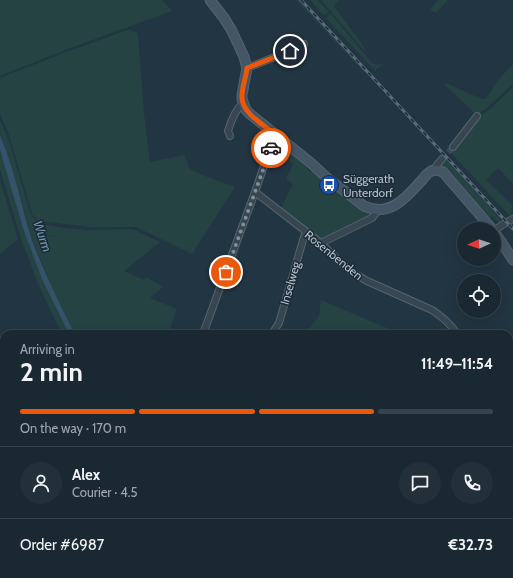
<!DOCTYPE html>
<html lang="en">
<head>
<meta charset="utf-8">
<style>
	body { margin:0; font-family:Cabin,sans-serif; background:#23303a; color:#f1f3f6; height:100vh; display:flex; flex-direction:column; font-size:15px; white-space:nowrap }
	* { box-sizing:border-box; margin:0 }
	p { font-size:13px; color:#9fa6ac }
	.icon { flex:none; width:22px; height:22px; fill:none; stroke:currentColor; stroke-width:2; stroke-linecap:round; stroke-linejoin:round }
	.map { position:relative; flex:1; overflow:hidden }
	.panel { position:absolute; left:0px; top:330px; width:513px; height:248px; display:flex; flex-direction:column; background:#1a2832; border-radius:12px 12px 0 0; box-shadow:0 4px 16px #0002,0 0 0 1px #38444d }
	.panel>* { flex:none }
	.needle { width:26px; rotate:267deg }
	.buttons { position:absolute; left:457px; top:222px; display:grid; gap:8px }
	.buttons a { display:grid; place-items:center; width:44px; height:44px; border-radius:50%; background:#1a2832; box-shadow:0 4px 16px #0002,0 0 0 1px #38444d; font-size:20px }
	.pin { position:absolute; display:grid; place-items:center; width:34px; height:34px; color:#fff; margin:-17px; border:2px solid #fff; border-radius:50%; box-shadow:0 1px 4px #0007 }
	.courier { position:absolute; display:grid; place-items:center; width:40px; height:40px; margin:-20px; border:3px solid #ea580c; border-radius:50%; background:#fff; color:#222; box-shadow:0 1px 5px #0007 }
	.overview em { font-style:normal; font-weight:700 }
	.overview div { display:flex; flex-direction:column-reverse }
	.overview { display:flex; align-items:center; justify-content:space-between; height:68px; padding:0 20px }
	h1 { font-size:26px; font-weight:700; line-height:30px }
	.bar { display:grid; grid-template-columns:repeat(4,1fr); gap:6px 4px; align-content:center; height:48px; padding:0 20px }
	.bar i { height:5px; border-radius:3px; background:#38444d }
	.bar .selected { background:#ea580c }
	.bar p { grid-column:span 4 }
	.line { display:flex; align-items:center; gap:10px; padding:0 20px; border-top:1px solid #38444d }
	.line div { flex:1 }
	.round { display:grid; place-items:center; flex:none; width:42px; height:42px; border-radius:21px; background:#23303a }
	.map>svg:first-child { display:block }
	.green { fill:#244342 }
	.water { fill:#34536a }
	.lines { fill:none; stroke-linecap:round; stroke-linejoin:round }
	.minor-tunnel { stroke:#384a57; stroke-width:6; stroke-dasharray:6 3; stroke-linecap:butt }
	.minor-casing { stroke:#55646f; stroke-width:8 }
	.secondary-casing { stroke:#55646f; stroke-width:11 }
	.minor { stroke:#374651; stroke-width:6 }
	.secondary { stroke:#445565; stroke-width:9 }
	.rail-casing { stroke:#586b79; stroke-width:3 }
	.rail { stroke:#1c2b37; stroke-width:1.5; stroke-dasharray:4.5; stroke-linecap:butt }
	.done { stroke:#80909c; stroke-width:4; stroke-dasharray:0 7.2 }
	.route { stroke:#ea580c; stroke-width:5 }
	.labels { text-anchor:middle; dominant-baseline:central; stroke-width:3; stroke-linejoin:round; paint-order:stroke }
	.poi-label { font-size:12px; fill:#b3c1cc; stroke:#1c2b37; text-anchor:start }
	.street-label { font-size:12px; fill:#b3c1cc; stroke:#1c2b37 }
	.water-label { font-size:13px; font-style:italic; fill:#7096b2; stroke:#1c2b37 }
</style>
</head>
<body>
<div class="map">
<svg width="513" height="578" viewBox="0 0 513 578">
	<rect width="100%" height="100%" fill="#223542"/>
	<g class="green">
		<path d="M 0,0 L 162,0 L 172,11 L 71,48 L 0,76 Z"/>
		<path d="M 296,0 L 300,0 L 369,75 L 368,76 Z"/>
		<path d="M 310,0 L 318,0 L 329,12 L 324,16 Z"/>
		<path d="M 321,0 L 339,0 L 334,6 L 362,44 L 367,54 Z"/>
		<path d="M 438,0 L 448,0 L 437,12 L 434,12 L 430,10 Z"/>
		<path d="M 330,13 L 372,63 C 377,65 381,66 386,62 L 375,71 L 326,18 Z"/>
		<path d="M 130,29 L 131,31 L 138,33 L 144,113 L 150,162 L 184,155 L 190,169 L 205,176 L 235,187 L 192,254 L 136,227 L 90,227 L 39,221 L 37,220 L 32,214 L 9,135 L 0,114 L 0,78 L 63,53 Z"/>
		<path d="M 513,64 L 513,84 L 486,109 L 476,115 L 444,84 L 448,84 L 482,99 L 486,99 L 498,80 Z"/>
		<path d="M 513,87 L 513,184 L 498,168 L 486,180 L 512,205 L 511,217 L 450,152 L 477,118 L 490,109 Z"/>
		<path d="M 0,119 L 10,144 L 31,215 L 36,221 L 41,223 L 38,229 L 41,235 L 61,237 L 41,234 L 39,228 L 42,224 L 65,228 L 86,230 L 132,229 L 135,230 L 160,242 L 124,271 L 144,280 L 146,277 L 163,287 L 150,298 L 177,309 L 168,334 L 75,334 L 53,291 L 33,241 L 15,181 L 4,144 L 0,135 Z"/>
		<path d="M 278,142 L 309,167 L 307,169 L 310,171 L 312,170 L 322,181 L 341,192 L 369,212 L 371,214 L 370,216 L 368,218 L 322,238 L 281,208 L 293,184 L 286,179 L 293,164 L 274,148 L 276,143 Z"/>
		<path d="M 0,150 C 10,176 15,203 24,229 C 36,266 52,300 69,334 L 62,334 L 38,284 L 20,236 L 0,170 Z"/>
		<path d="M 446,157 L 495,213 L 501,221 L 499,223 L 493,217 L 486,216 L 440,164 Z"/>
		<path d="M 0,180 L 18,239 L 0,254 Z"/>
		<path d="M 321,300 L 387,328 L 393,334 L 305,334 L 319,316 Z"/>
		<path d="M 509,504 L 513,508 L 513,578 L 451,578 L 448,574 L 509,574 Z"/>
		<path d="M 5,574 L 71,574 L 76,578 L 0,578 Z"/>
		<path d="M 309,574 L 370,574 L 363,578 L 315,578 Z"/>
		<path d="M 378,574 L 446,574 L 448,578 L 371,578 Z"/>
	</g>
	<path class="water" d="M 0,135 C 14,168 21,205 32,240 C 44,272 59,303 75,334 L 69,334 L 68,332 L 42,279 L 23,228 L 0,150 Z"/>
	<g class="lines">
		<path class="minor-tunnel" d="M 442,159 L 453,147"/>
		<defs>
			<g id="minor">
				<path d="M 247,68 L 290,51 L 304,44"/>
				<path d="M 230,136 L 228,131 C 231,121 235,110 243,103"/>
				<path d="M 453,147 L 477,116"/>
				<path d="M 436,170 L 436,166 L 442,159"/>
				<path d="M 255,192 L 321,243 L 340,262 L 352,272 L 367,281 L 432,310 C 443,318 450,323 457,334"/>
				<path d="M 494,231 L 502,225 L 513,219"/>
				<path d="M 321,243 L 372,218 L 376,213 L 377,210"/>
				<path d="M 203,334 L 255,192 L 275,134"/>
				<path d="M 272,334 L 279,323 L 303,240 L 306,232"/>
				<path d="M 509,368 L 513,365"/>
				<path d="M 509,398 L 513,403"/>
				<path d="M 509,467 L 513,463"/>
			</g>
			<g id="secondary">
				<path d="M 210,0 L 224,18 L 232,31 L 244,57 L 247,68 L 242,95 L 242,99 L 246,110 L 250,114 L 311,163 L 326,177 L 364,206 C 390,218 407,197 422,180 C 425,176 429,171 434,170 C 437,170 440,171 443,172 L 492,229"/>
				<path d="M 494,232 L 502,243 L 513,260"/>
				<path d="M 0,511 L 4,515"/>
				<path d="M 76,574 L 81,578"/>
			</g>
		</defs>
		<use href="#minor" class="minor-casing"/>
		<use href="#secondary" class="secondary-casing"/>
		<use href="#minor" class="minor"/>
		<use href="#secondary" class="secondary"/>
		<defs>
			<path id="rail" d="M 301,0 L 513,229"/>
		</defs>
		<use href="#rail" class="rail-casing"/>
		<use href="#rail" class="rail"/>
	</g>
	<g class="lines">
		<path class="done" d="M 226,272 L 271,148"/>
		<path class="route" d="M 271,148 L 275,134 C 264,125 241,113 242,96 C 242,86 246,78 247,68 L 290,51"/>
	</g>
	<defs>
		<symbol id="bus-disc" viewBox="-11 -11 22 22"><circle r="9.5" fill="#1a4fb4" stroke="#1c2b37"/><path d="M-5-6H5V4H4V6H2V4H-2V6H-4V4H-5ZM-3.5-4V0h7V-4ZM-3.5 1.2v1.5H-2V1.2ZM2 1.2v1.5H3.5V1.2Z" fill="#fff"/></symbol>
	</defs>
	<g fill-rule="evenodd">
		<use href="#bus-disc" x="318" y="174" width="22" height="22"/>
	</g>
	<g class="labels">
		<g class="poi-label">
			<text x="343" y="178">Süggerath<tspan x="343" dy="14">Unterdorf</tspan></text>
		</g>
		<g class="street-label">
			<text transform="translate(334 255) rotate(39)">Rosenbenden</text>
			<text transform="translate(290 283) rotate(-74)">Inselweg</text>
		</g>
		<g class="water-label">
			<text transform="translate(43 236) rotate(71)">Wurm</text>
		</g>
	</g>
</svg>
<div class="buttons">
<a><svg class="needle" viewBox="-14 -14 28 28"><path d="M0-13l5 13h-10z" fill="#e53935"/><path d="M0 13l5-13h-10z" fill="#9fa6ac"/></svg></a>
<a><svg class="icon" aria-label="locate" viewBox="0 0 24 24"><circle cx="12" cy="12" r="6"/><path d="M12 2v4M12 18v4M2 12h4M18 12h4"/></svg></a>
</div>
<div class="pin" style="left:226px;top:272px;background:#ea580c"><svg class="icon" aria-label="bag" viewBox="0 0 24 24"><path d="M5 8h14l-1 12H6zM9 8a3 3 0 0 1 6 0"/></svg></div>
<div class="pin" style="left:290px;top:51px;background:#1f2937"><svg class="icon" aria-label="home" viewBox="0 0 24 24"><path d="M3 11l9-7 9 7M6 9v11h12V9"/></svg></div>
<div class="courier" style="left:271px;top:148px"><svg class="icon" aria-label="car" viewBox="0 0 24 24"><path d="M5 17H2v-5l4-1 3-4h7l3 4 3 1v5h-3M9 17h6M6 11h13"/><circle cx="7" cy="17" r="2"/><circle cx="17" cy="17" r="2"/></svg></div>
<section class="panel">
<div class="overview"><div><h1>2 min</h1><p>Arriving in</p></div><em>11:49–11:54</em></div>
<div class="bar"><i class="selected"></i><i class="selected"></i><i class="selected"></i><i></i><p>On the way · 170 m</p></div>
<div class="line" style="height:72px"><a class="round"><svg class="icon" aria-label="person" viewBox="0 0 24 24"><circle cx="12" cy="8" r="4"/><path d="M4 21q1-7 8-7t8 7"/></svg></a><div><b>Alex</b><p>Courier · 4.5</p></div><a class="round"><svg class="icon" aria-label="chat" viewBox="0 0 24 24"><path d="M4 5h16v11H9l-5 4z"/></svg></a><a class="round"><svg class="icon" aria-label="phone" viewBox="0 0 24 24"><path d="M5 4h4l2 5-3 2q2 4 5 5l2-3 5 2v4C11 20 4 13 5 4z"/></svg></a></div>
<div class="line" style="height:52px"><div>Order #6987</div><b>€32.73</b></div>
</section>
</div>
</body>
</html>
